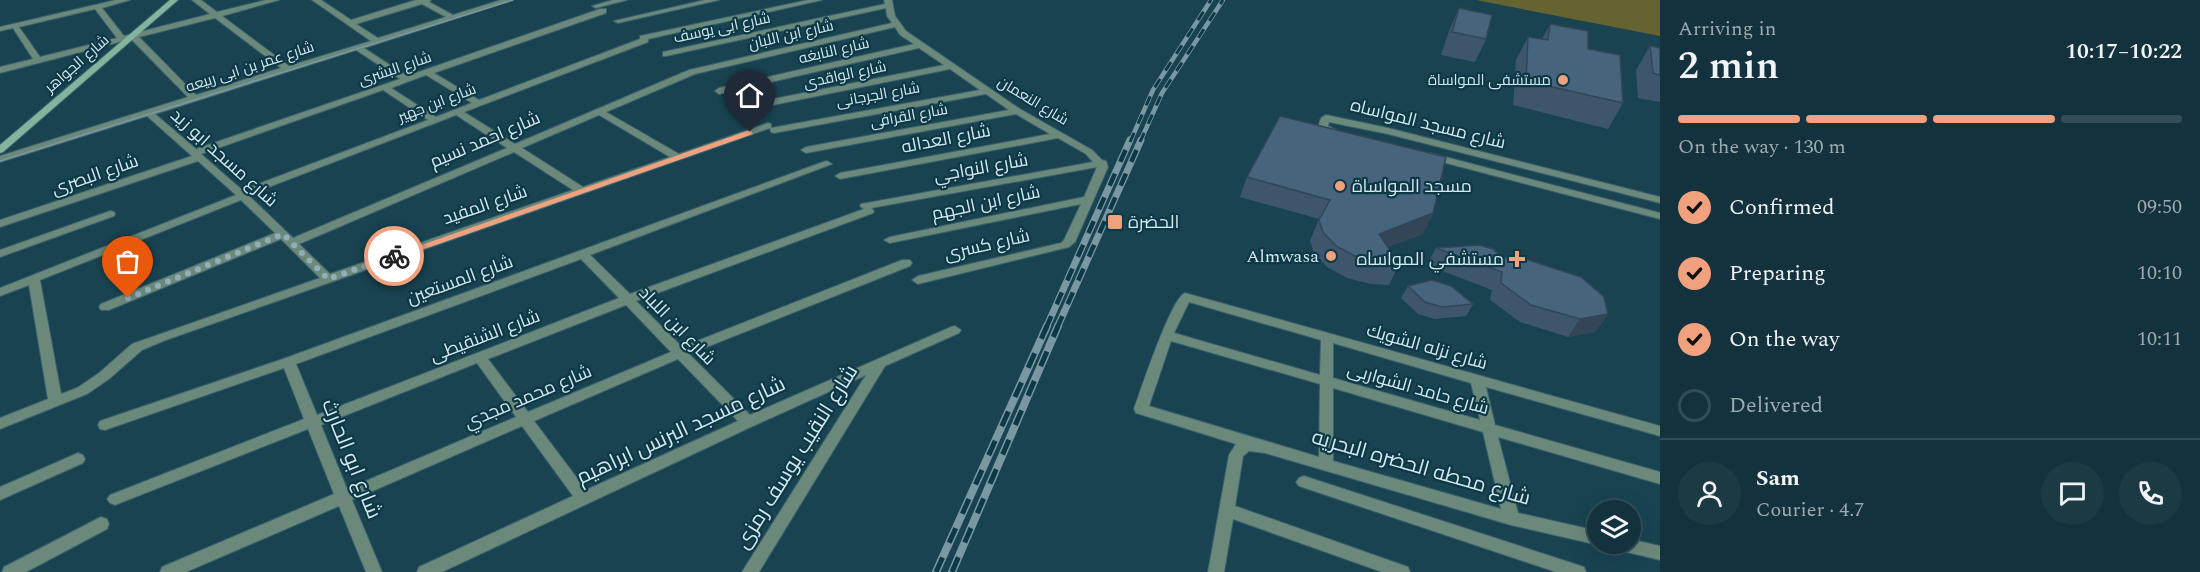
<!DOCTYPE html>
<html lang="en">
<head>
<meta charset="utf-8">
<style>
	body { margin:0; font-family:Spectral,Cairo,serif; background:#1c3a44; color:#f1f3f6; height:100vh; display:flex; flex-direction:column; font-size:22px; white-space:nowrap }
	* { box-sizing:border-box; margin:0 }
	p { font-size:20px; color:#9daab0 }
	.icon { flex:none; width:33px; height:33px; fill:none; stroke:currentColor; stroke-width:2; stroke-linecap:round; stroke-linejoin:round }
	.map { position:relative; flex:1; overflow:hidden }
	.sheet { display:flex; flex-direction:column; background:#13323d; width:540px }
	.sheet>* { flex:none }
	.fabs { position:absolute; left:1587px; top:500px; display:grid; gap:12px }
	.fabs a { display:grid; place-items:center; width:54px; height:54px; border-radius:50%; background:#13323d; box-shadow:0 6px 24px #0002,0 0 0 2px #324d57; font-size:30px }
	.pin { position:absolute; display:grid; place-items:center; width:51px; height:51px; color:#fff; margin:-62px -26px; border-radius:50% 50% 50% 0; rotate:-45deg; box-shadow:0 0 6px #0007 }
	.pin .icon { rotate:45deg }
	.courier { position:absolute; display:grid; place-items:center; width:60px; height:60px; margin:-30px; border:4px solid #f1a17d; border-radius:50%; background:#fff; color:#222; box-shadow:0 2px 8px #0007 }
	.summary em { font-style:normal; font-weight:600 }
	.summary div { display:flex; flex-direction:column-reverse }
	.summary { display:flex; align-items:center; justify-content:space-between; height:102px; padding:0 18px }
	h1 { font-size:39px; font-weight:600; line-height:45px }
	.bar { display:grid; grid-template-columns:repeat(4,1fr); gap:9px 6px; align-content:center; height:72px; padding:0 18px }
	.bar i { height:8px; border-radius:4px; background:#324d57 }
	.bar .on { background:#f1a17d }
	.bar p { grid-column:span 4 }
	.line { display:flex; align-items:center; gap:15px; padding:0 18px; border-top:2px solid #324d57 }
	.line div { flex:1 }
	.round { display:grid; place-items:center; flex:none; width:63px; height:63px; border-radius:32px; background:#1c3a44 }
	ol { padding:0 18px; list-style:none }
	li { display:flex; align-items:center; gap:18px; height:66px }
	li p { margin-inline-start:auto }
	li .icon { padding:6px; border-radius:50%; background:#f1a17d; color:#111; stroke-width:4 }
	li:last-child { color:#9daab0 }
	li i { width:33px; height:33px; border:3px solid #324d57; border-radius:50% }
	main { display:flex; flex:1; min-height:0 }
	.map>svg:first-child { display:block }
	.green { fill:#666333 }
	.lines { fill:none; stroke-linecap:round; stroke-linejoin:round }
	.minor-casing { stroke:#3a616e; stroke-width:2 }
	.secondary-casing { stroke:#3a616e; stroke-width:2 }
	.minor { fill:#6b897b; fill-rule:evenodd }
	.secondary { fill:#83b49e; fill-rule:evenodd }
	.tram { stroke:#7998a4; stroke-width:1.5 }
	.rail-far2-casing { stroke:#7998a4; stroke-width:4.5 }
	.rail-far1-casing { stroke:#7998a4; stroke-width:7 }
	.rail-casing { stroke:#7998a4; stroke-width:8 }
	.rail-far2 { stroke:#0d3846; stroke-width:3; stroke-dasharray:10; stroke-linecap:butt }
	.rail-far1 { stroke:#0d3846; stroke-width:4.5; stroke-dasharray:13; stroke-linecap:butt }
	.rail { stroke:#0d3846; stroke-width:5; stroke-dasharray:16; stroke-linecap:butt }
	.wall { fill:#3d566c }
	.shaded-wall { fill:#324658 }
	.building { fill:#47647d; stroke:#324658; stroke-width:1.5 }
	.route { fill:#f1a17d }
	.done { stroke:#92aeb9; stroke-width:6; stroke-dasharray:0 10.8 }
	.poi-dot { fill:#f1a17d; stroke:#0d3846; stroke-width:2 }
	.labels { text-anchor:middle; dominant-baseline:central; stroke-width:4.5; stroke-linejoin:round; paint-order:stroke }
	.far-street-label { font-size:15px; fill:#d3e8f1; stroke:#0d3846 }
	.far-poi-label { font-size:15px; fill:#d3e8f1; stroke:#0d3846; text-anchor:end }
	.street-label { font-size:18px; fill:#d3e8f1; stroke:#0d3846 }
	.poi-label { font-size:18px; fill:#d3e8f1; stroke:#0d3846; text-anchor:start }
	.near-street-label { font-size:21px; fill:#d3e8f1; stroke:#0d3846 }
</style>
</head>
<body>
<main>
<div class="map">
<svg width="1660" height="572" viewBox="0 0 1660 572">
	<rect width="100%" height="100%" fill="#194351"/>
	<path class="green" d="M 1476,0 L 1660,0 L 1660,36 Z"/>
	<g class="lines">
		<defs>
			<g id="minor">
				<path d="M 116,0 L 130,0 L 102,8 L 124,36 L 210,14 L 192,0 L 201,0 L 217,12 L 266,0 L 279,0 L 222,16 L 289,66 L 371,41 L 312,0 L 321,0 L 351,20 L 416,0 L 431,0 L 429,2 L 453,15 L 501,0 L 513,0 L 364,48 L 407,76 L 600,9 L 606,9 L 606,13 L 434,73 L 479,100 L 640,39 L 640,36 L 808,0 L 822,0 L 648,39 L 648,42 L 464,112 L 515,144 L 689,70 L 892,23 L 887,16 L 886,8 L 666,56 L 663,56 L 663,52 L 885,4 L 884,0 L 892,0 L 895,16 L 906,31 L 1020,109 L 1092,150 L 1102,160 L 1106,161 L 1108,167 L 1075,242 L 1069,247 L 918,284 L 912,280 L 918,276 L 1061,243 L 1064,240 L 1081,204 L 890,243 L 884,240 L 890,237 L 1084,197 L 1097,167 L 871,208 L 874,211 L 873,213 L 636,301 L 682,347 L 902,260 L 910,260 L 912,263 L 910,266 L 689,354 L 750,415 L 951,327 L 955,326 L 961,330 L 959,333 L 885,366 L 759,572 L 742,572 L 866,375 L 753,426 L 442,572 L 417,572 L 419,567 L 573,496 L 522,426 L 352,500 L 382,572 L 366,572 L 339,506 L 186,572 L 160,572 L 162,567 L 334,494 L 308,429 L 120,503 L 115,505 L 110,503 L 107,499 L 110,495 L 304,419 L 284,368 L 105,430 L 100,429 L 98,425 L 100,421 L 283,359 L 823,162 L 827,161 L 832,164 L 590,255 L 630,294 L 864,209 L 860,206 L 861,204 L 1093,162 L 1086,154 L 1058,138 L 840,179 L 835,176 L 840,173 L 1050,134 L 1016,114 L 806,153 L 801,150 L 806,147 L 1009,110 L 986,94 L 774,133 L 771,132 L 770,128 L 166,340 L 142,350 L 109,379 L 87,394 L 0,429 L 0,418 L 48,399 L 29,285 L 0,296 L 0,288 L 236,195 L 198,161 L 0,227 L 0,220 L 192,156 L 147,116 L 0,162 L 0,156 L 188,97 L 131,39 L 0,73 L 0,67 L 33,59 L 13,28 L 0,31 L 0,27 ZM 422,4 L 446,17 L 378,38 L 356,24 ZM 95,9 L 117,38 L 40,57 L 19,27 ZM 215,18 L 281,68 L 196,95 L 139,37 ZM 895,27 L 900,35 L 914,44 L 719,88 L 715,91 L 719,94 L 919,48 L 944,65 L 743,105 L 738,108 L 743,111 L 950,69 L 980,90 L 771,128 L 771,124 L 768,123 L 679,154 L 606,112 L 695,74 ZM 356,50 L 400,79 L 196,149 L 155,114 ZM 426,75 L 472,103 L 436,117 L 391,88 ZM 383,90 L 428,120 L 242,190 L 201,154 ZM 456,115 L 507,148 L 293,238 L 248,195 ZM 599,115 L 670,157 L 583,187 L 522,148 ZM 514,152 L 573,190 L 330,274 L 299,244 ZM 241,200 L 275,233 L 101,304 L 99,307 L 101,310 L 109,310 L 281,239 L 320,278 L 132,344 L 99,373 L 77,388 L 61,394 L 40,280 ZM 581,259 L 619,298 L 317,415 L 296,364 ZM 626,305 L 671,352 L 528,412 L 488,359 ZM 678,359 L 738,421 L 586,490 L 534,421 ZM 477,363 L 516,417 L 347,489 L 321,425 Z"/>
				<path d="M 613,0 L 627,0 L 596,8 L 592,6 Z"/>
				<path d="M 705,0 L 719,0 L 618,23 L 614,21 Z"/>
				<path d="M 1326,115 L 1388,128 L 1660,197 L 1660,203 L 1388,134 L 1329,122 L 1328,126 L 1340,132 L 1335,135 L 1318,127 L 1321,118 Z"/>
				<path d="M 1430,153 L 1660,213 L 1660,219 L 1427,158 L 1425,156 Z"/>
				<path d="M 110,211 L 114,212 L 115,214 L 114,216 L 0,257 L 0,250 Z"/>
				<path d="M 1185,293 L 1660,426 L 1660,436 L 1486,387 L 1495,425 L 1660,472 L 1660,484 L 1498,437 L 1518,513 L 1598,531 L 1598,543 L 1603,543 L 1598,545 L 1511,525 L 1265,453 L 1249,451 L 1243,456 L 1235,506 L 1408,567 L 1410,572 L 1382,572 L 1233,519 L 1224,572 L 1208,572 L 1229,455 L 1236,444 L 1136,413 L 1134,409 C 1141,390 1171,298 1185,293 ZM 1189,302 L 1321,340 L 1320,375 L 1174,333 ZM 1171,341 L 1320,384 L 1319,457 L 1149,406 ZM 1333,343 L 1471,383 L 1480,420 L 1333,378 ZM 1333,388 L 1483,432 L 1501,509 L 1333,461 Z"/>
				<path d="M 78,453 L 83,455 L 85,459 L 83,463 L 0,500 L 0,487 Z"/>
				<path d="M 1304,476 L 1578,565 L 1584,567 L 1586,572 L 1556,572 L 1299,486 L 1296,482 L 1299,478 Z"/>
				<path d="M 101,517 L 107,519 L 109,524 L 107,529 L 26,572 L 2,572 L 4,567 Z"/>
				<path d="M 1630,539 L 1660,546 L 1660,560 L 1618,550 L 1612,548 L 1610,543 L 1630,543 Z"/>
			</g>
			<path id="secondary" d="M 170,0 L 178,0 L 3,152 L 0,153 L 0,145 Z"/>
		</defs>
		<use href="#minor" class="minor-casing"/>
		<use href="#secondary" class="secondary-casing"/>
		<use href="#minor" class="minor"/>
		<use href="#secondary" class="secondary"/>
		<path class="tram" d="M 0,161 L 513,0"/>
		<defs>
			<g id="rail-far2">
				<path d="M 1130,142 L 1153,90 L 1211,0"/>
				<path d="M 1140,142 L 1162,93 L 1223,0"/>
			</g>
			<g id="rail-far1">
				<path d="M 1046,328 L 1130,140"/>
				<path d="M 1057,328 L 1141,140"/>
			</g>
			<g id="rail">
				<path d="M 936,572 L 1047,326"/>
				<path d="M 952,572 L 1058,326"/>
			</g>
		</defs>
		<use href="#rail-far2" class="rail-far2-casing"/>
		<use href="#rail-far1" class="rail-far1-casing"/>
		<use href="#rail" class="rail-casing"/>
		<use href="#rail-far2" class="rail-far2"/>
		<use href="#rail-far1" class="rail-far1"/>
		<use href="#rail" class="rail"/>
	</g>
	<g class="wall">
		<path d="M 1459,8 L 1486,39 L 1475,62 L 1441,55 L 1449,31 Z"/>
		<path d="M 1550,24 L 1588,49 L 1623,103 L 1608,129 L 1513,105 L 1516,60 L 1528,37 L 1542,39 Z"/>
		<path d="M 1650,46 L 1660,48 L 1660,102 L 1638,98 L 1636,70 Z"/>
		<path d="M 1247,177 L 1433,213 L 1423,234 L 1388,247 L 1399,264 L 1389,285 L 1371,284 L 1347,278 L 1327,267 L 1314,253 L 1310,241 L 1319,219 L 1240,197 Z"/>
		<path d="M 1436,248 L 1503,258 L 1608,314 L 1595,332 L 1568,337 L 1520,322 L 1490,300 L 1492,290 L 1427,265 Z"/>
		<path d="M 1408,286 L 1473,304 L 1466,316 L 1435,319 L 1418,314 L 1401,298 Z"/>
	</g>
	<g class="shaded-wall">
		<path d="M 1433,213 L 1423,234 L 1369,254 L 1379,234 Z"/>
		<path d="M 1608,314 L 1595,332 L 1568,337 L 1580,319 Z"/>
	</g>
	<g class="building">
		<path d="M 1459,8 L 1492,15 L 1486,39 L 1452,32 Z"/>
		<path d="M 1550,24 L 1588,31 L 1588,49 L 1620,55 L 1623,103 L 1526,81 L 1528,37 L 1548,40 Z"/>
		<path d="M 1650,46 L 1660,48 L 1660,75 L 1653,73 Z"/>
		<path d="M 1280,116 L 1446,157 L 1433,213 L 1379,234 L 1399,264 L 1381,263 L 1357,257 L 1336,246 L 1323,232 L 1319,220 L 1330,200 L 1247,177 Z"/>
		<path d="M 1479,245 L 1493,249 L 1503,258 L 1519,257 L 1581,277 L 1604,297 L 1608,314 L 1580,319 L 1531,305 L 1501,283 L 1502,272 L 1436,248 Z"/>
		<path d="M 1432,280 L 1451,286 L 1473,304 L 1442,307 L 1425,302 L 1408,286 Z"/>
	</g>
	<path class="route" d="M 750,130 L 753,134 L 398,258 L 390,256 Z"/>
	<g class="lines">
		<path class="done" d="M 128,298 L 283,234 L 328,279 L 394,256"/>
	</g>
	<g class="poi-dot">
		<circle cx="1563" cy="80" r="6"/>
		<circle cx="1340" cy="186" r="6"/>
		<rect x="1107" y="214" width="16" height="16" rx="3"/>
		<circle cx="1331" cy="256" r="6"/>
		<path d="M1514 250h6v6h6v6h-6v6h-6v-6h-6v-6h6z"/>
	</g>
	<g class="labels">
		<g class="far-street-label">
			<text transform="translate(722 28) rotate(-12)">شارع ابى يوسف</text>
			<text transform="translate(791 35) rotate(-13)">شارع ابن اللبان</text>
			<text transform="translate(834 51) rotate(-13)">شارع النابغه</text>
			<text transform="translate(77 64) rotate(-41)">شارع الجواهر</text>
			<text transform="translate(250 67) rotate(-18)">شارع عمر بن ابى ربيعه</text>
			<text transform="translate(395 69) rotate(-19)">شارع البشرى</text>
			<text transform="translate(845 75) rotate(-12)">شارع الواقدى</text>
			<text transform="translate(878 95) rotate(-10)">شارع الجرجانى</text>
			<text transform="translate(1033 101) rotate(31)">شارع النعمان</text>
			<text transform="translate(437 103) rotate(-21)">شارع ابن جهير</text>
			<text transform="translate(909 116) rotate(-10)">شارع القرافى</text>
		</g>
		<g class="far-poi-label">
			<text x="1551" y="80">مستشفى المواساة</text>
		</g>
		<g class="street-label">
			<text transform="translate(1428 124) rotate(14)">شارع مسجد المواساه</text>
			<text transform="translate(946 139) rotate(-11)">شارع العداله</text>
			<text transform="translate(485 140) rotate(-23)">شارع احمد نسيم</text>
			<text transform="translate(224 158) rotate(42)">شارع مسجد ابو زيد</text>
			<text transform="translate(981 168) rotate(-10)">شارع النواجي</text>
			<text transform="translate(95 175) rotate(-19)">شارع البصرى</text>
			<text transform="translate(986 203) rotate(-12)">شارع ابن الجهم</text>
			<text transform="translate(485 205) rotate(-19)">شارع المفيد</text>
			<text transform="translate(987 245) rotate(-13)">شارع كسرى</text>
			<text transform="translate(460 280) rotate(-20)">شارع المستعين</text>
			<text transform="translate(677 326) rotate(46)">شارع ابن اللباد</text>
			<text transform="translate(485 336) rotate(-21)">شارع الشنقيطى</text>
			<text transform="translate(1427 347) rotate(16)">شارع نزله الشويك</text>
			<text transform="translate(1418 389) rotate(16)">شارع حامد الشواربى</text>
			<text transform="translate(528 397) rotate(-23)">شارع محمد مجدي</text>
		</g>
		<g class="poi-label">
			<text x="1352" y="186">مسجد المواساة</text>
			<text x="1128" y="222">الحضرة</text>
			<text x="1319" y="256" text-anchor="end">Almwasa</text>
			<text x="1504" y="259" text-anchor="end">مستشفي المواساه</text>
		</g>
		<g class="near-street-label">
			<text transform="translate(681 431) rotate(-25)">شارع مسجد البرنس ابراهيم</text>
			<text transform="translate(797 457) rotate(-58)">شارع النقيب يوسف رمزى</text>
			<text transform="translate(351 459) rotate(68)">شارع ابو الحارث</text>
			<text transform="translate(1421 468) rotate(16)">شارع محطه الحضره البحريه</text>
		</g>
	</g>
</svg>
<div class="fabs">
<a><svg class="icon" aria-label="layers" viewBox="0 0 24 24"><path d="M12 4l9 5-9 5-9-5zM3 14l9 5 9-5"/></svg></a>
</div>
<div class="pin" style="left:128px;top:298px;background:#ea580c"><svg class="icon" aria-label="bag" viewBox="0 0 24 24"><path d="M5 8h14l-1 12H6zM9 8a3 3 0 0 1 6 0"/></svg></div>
<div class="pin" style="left:750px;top:132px;background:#1f2937"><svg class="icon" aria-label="home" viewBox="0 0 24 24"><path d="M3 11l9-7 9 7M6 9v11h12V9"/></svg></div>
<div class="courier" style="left:394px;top:256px"><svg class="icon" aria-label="bike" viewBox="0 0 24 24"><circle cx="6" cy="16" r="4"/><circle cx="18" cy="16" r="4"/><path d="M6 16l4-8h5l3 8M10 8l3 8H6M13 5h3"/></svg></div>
</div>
<section class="sheet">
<div class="summary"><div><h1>2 min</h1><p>Arriving in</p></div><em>10:17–10:22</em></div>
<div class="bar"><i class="on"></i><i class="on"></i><i class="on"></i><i></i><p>On the way · 130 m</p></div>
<ol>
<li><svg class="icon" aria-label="check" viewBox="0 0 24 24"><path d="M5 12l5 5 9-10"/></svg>Confirmed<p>09:50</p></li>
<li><svg class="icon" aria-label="check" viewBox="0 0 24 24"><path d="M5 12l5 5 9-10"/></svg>Preparing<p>10:10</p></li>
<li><svg class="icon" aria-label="check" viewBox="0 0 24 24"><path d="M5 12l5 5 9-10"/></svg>On the way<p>10:11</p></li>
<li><i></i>Delivered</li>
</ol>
<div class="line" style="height:108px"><a class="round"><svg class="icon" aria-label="person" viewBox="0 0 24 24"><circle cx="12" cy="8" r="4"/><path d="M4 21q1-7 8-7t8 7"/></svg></a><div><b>Sam</b><p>Courier · 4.7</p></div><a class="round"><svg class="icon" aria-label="chat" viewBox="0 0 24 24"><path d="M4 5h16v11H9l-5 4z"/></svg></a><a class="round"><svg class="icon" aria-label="phone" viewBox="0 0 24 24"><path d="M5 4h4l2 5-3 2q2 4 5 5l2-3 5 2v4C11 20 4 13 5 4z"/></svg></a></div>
</section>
</main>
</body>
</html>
